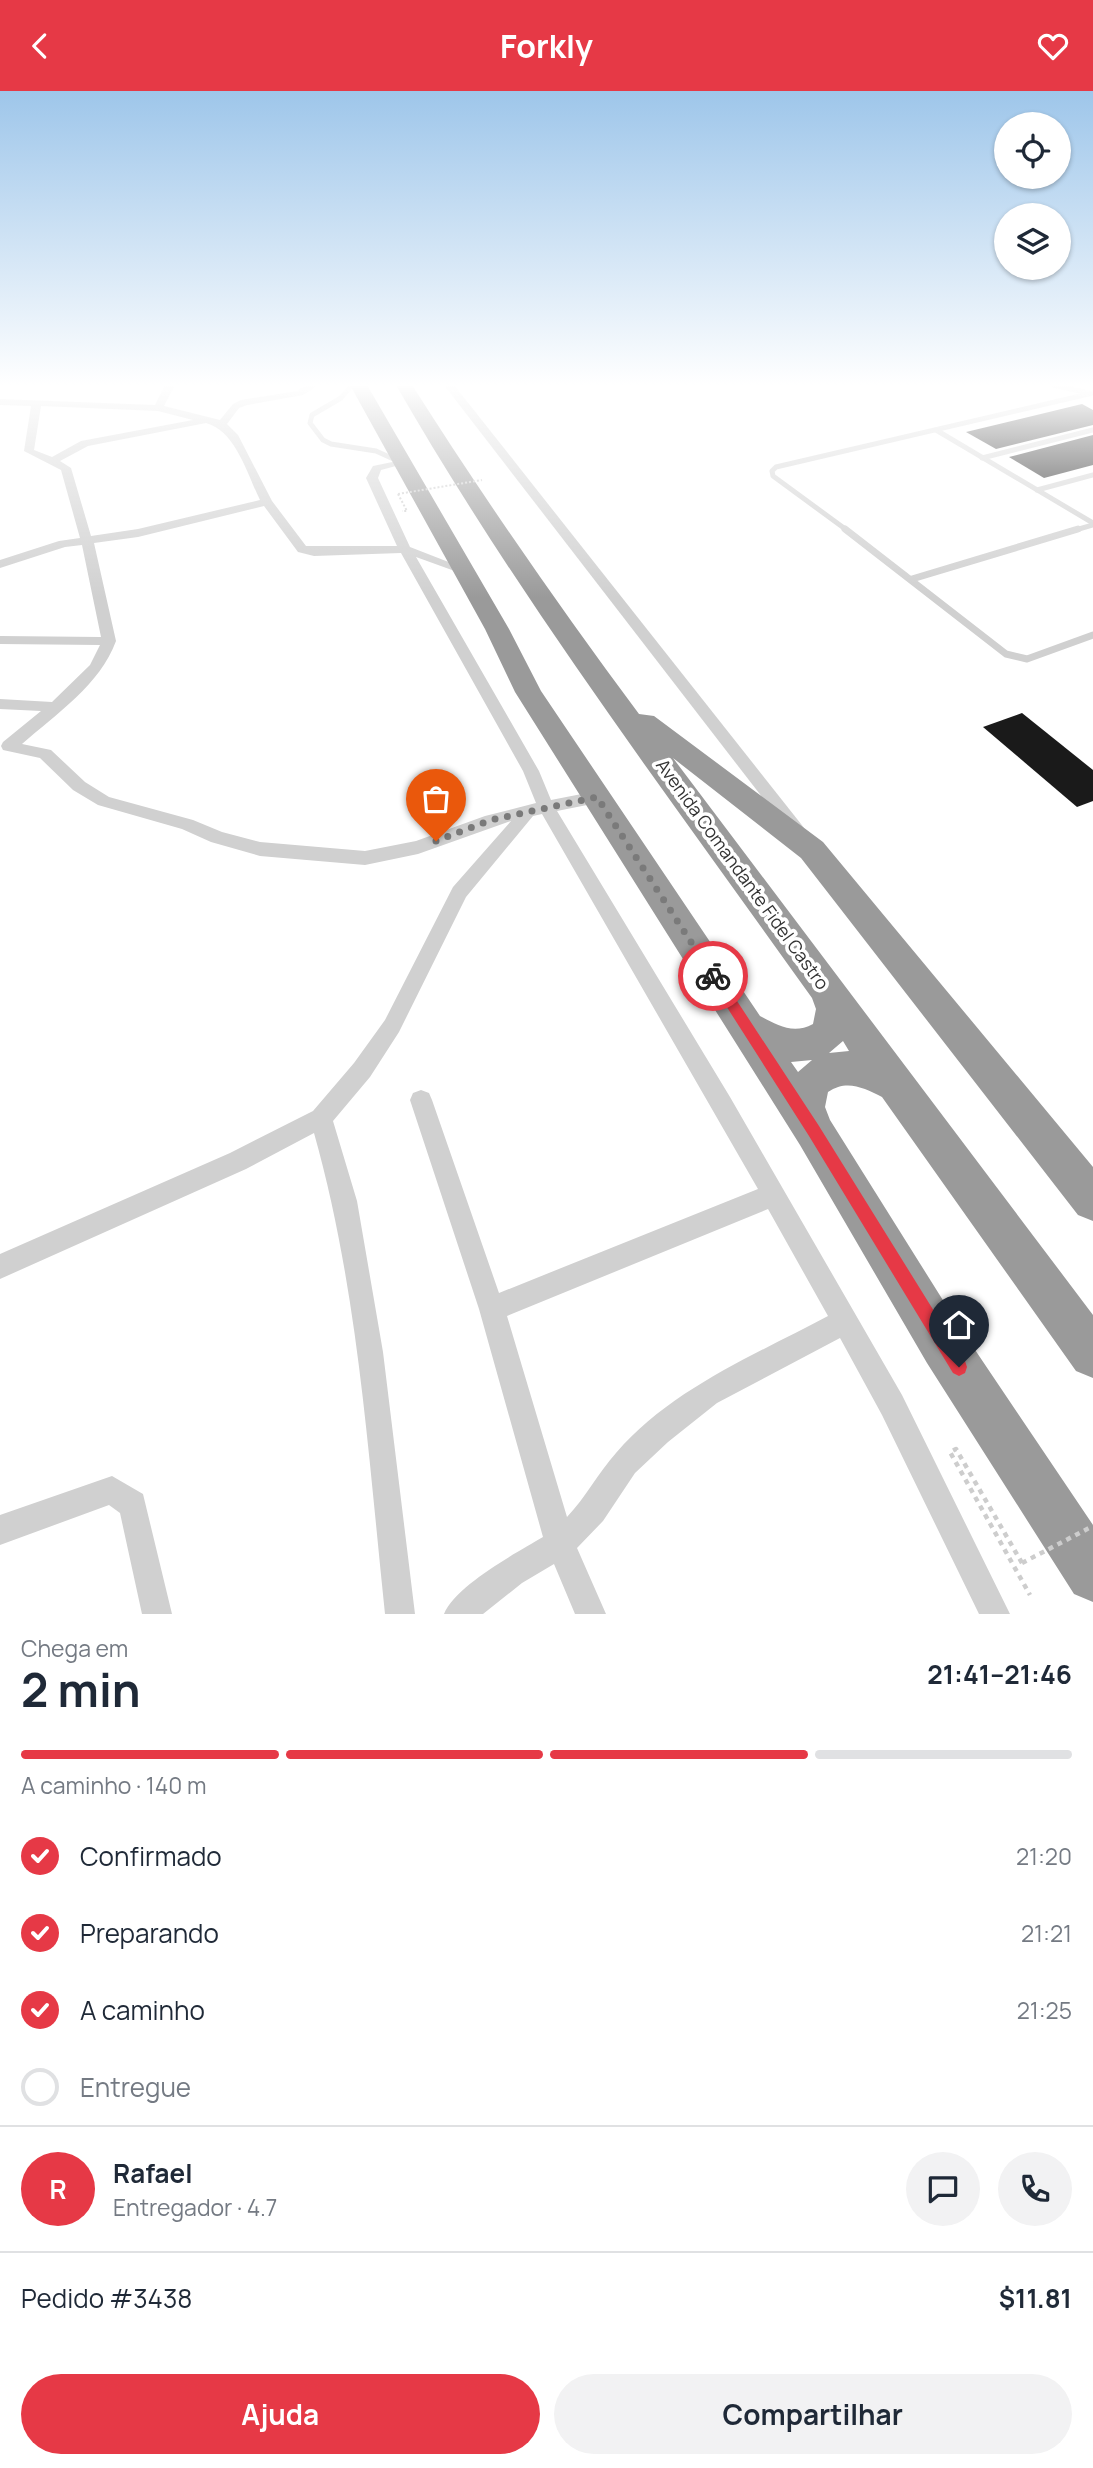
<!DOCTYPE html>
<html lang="pt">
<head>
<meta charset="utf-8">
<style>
	body { margin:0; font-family:Manrope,sans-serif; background:#f2f2f3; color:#1f2937; height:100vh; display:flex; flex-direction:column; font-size:26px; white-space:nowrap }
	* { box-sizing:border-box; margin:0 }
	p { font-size:23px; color:#747a83 }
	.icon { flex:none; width:38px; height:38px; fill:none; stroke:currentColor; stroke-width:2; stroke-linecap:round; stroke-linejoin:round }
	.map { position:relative; height:1523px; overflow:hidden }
	.drawer { display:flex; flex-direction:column; background:#fff; flex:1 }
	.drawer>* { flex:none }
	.tools { position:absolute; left:994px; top:21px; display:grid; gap:14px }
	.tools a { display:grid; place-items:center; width:77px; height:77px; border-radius:50%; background:#fff; box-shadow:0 2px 5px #0004; font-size:35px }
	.pin { position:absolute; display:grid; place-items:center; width:60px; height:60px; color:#fff; margin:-72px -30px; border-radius:50% 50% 50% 0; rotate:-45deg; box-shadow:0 0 7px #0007 }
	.pin .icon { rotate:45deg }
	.courier { position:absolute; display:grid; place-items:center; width:70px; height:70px; margin:-35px; border:5px solid #e63946; border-radius:50%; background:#fff; color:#222; box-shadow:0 2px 9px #0007 }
	.head em { font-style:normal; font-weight:700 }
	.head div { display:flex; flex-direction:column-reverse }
	.head { display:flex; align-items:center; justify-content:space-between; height:119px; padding:0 21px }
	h1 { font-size:46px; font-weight:700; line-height:52px }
	.bar { display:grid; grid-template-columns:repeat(4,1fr); gap:10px 7px; align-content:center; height:84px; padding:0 21px }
	.bar i { height:9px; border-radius:5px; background:#e0e1e3 }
	.bar .on { background:#e63946 }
	.bar p { grid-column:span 4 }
	.line { display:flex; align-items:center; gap:18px; padding:0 21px; border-top:2px solid #e0e1e3 }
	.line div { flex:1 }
	.round { display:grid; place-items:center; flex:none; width:74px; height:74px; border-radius:37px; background:#f2f2f3 }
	ol { padding:0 21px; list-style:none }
	li { display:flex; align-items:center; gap:21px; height:77px }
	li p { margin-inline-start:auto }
	li .icon { padding:7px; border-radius:50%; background:#e63946; color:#fff; stroke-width:4 }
	li:last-child { color:#747a83 }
	li i { width:38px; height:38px; border:4px solid #e0e1e3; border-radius:50% }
	.cta { display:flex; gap:14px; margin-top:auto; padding:14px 21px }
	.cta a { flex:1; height:80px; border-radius:42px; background:#e63946; color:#fff; font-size:28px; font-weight:700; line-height:80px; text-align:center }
	.cta a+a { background:#f2f2f3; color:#1f2937 }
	header { display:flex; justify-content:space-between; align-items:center; height:91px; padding:0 21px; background:#e63946; color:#fff; font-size:32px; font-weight:700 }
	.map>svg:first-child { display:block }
	.building { fill:#1a1a1a }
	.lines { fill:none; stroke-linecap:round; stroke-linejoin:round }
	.path-far1 { stroke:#cdcdcd; stroke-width:2; stroke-dasharray:2 2; stroke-linecap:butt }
	.path { stroke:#cdcdcd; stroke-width:4.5; stroke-dasharray:5 5; stroke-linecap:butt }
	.lane-far1 { stroke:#d0d0d0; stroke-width:5 }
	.lane { stroke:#d0d0d0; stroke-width:7 }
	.street { fill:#d0d0d0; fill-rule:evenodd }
	.highway { fill:#9a9a9a; fill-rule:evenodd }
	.path-bridge-far1 { stroke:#cdcdcd; stroke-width:2; stroke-dasharray:2 2; stroke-linecap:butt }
	.path-bridge { stroke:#cdcdcd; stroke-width:4.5; stroke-dasharray:5 5; stroke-linecap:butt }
	.route { fill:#e63946 }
	.done { stroke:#7a7a7a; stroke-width:7; stroke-dasharray:0 12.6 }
	.labels { text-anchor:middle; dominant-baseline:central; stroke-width:7; stroke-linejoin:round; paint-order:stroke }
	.street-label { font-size:18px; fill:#333; stroke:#fff }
</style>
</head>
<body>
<header><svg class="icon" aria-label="back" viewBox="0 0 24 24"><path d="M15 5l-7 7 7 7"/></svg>Forkly<svg class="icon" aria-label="heart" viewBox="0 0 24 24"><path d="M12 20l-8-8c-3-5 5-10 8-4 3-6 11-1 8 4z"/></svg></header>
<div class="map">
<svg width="1093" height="1523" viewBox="0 0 1093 1523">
	<rect width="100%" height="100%" fill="#fff"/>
	<g class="building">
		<path d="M 1082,313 L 1093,319 L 1093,334 L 996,358 L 966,341 Z"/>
		<path d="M 1093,344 L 1093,374 L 1044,387 L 1009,366 Z"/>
		<path d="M 1022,622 L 1093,679 L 1093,710 L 1077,716 L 983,636 Z"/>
	</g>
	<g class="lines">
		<path class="path-far1" d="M 398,403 L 407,420 L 402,420"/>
		<path class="path" d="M 1022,1472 L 956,1358 L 950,1361 L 1030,1504"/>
		<g class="lane-far1">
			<path d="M 352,294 L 341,307 L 312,324 L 310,332 L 323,349 L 331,353 L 376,360 L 398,370"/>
			<path d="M 1053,294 L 1089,302"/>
			<path d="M 936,339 L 1093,432"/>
			<path d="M 982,367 L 1093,339"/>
			<path d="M 1037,399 L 1093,384"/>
			<path d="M 848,440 L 773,385 L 772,380 L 776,376 L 1093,302"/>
			<path d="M 1072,440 L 1093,434"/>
		</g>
		<g class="lane">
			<path d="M 845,438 L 1006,563 L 1027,568 L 1093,544"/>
			<path d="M 912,488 L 1078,438"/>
		</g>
		<g class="street">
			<path d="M 165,294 L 175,294 L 164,315 L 220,329 L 233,313 L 241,309 L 297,300 L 307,294 L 319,294 L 303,304 L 247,314 L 239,317 L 227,333 L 238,344 L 272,410 L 306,455 L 397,455 L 366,387 L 373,375 L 402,369 L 407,372 L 381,379 L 378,387 L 410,456 L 469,479 L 463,483 L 416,466 L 539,680 L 551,709 L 597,700 L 605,706 L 597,712 L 557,720 L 730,1006 L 902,1304 L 1010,1523 L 979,1523 L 882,1324 L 840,1247 L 717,1312 L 668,1351 L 635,1382 L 603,1430 L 577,1457 L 606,1523 L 575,1523 L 554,1473 L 522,1492 L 483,1523 L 444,1523 C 456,1494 516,1462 543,1446 L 479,1218 L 410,1009 L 413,1002 L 421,999 L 429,1002 L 432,1009 L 499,1202 L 758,1098 L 542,723 L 533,725 L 466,806 L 399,941 L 370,986 L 333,1030 L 357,1110 L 383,1261 L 415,1523 L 385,1523 C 368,1362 358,1198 314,1042 L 246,1078 L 0,1188 L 0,1163 L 230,1062 L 313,1020 L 354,972 L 385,929 L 453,796 L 511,730 L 418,763 L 365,774 L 260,765 L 211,751 L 182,738 L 98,714 L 73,699 L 40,667 L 3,659 L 1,655 L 3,651 L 41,620 L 0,618 L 0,608 L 52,611 L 90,574 L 100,554 L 0,553 L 0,545 L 101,546 L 82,454 L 65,456 L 0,477 L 0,469 L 59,450 L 80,447 L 61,379 L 24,360 L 31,315 L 0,314 L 0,308 L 155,314 ZM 41,315 L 158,320 L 193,329 L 81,350 L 52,366 L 34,359 ZM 206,332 C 236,340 247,383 260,409 L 138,438 L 91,445 L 71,377 L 60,370 L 88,355 ZM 264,415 L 298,461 L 314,465 L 401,462 L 523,680 L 536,712 L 485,725 L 416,750 L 365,760 L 260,751 L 222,741 L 193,729 L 109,706 L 85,691 L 51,659 L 22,653 C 56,623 100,594 116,550 L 94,452 L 138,446 ZM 768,1118 L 828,1225 C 755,1264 671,1298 616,1362 C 598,1382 586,1406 567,1426 L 507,1225 Z"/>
			<path d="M 444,294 L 454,294 L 801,733 L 804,737 L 801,741 L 789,741 Z"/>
			<path d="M 112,1385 L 143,1403 L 172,1523 L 142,1523 L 120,1422 L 109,1414 L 0,1454 L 0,1424 Z"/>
		</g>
		<path class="highway" d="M 350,294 L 367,294 L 509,538 L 541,600 L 760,925 C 777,934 793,944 813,933 L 816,918 L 812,907 C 669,706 519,508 396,294 L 412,294 C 484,407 559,516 639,623 L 654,625 L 823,751 L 1093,1076 L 1093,1130 L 1078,1124 L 801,767 L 673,667 L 1093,1224 L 1093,1287 L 1076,1280 L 882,1006 C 864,997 847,988 828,1001 L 825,1016 L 830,1029 L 961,1238 L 1093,1434 L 1093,1511 L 1074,1503 L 927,1272 L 800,1054 L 515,601 L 485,538 ZM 843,950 L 849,960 L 829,962 ZM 812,969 L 798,981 L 791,971 Z"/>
		<path class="path-bridge-far1" d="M 398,403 L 482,389"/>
		<path class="path-bridge" d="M 1022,1472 L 1093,1435"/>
	</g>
	<linearGradient id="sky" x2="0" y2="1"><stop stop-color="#9ec6ea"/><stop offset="0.58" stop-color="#fff"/><stop offset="1" stop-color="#fff" stop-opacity="0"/></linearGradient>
	<rect width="1093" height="507" fill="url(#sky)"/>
	<path class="route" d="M 713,879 L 718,881 L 819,1035 L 965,1270 L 967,1276 L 965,1282 L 959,1285 L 953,1282 L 809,1045 L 709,888 L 707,885 Z"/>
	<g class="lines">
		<path class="done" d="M 436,750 L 491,729 L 597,706 L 713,885"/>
	</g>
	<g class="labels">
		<g class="street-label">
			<text transform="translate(743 783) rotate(54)">Avenida Comandante Fidel Castro</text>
		</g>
	</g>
</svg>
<div class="tools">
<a><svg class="icon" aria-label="locate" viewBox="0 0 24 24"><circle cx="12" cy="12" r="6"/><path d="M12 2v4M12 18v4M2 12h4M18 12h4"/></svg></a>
<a><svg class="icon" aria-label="layers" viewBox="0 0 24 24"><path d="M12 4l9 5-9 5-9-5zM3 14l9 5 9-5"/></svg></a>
</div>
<div class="pin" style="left:436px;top:750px;background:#ea580c"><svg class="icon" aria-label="bag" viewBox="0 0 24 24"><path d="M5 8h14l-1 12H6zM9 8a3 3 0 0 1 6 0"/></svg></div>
<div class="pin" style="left:959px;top:1276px;background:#1f2937"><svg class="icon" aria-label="home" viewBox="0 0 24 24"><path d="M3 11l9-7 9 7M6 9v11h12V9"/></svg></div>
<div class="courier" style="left:713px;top:885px"><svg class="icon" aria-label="bike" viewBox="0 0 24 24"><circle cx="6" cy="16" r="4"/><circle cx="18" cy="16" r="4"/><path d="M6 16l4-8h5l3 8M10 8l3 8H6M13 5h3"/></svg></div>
</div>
<section class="drawer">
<div class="head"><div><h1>2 min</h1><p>Chega em</p></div><em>21:41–21:46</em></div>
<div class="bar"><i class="on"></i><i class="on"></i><i class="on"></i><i></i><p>A caminho · 140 m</p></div>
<ol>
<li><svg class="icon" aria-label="check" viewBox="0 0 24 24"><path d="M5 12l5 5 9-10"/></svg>Confirmado<p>21:20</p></li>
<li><svg class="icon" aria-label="check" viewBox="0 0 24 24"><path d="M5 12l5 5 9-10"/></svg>Preparando<p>21:21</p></li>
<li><svg class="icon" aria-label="check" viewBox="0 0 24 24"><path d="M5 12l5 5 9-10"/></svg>A caminho<p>21:25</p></li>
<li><i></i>Entregue</li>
</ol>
<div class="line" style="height:126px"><b class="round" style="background:#e63946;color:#fff">R</b><div><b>Rafael</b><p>Entregador · 4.7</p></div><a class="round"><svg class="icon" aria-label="chat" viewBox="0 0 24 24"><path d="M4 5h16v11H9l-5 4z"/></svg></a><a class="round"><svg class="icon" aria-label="phone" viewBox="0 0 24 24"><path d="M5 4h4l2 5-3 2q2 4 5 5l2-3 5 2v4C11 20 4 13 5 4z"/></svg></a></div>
<div class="line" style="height:91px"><div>Pedido #3438</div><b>$11.81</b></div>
<div class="cta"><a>Ajuda</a><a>Compartilhar</a></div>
</section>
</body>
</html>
